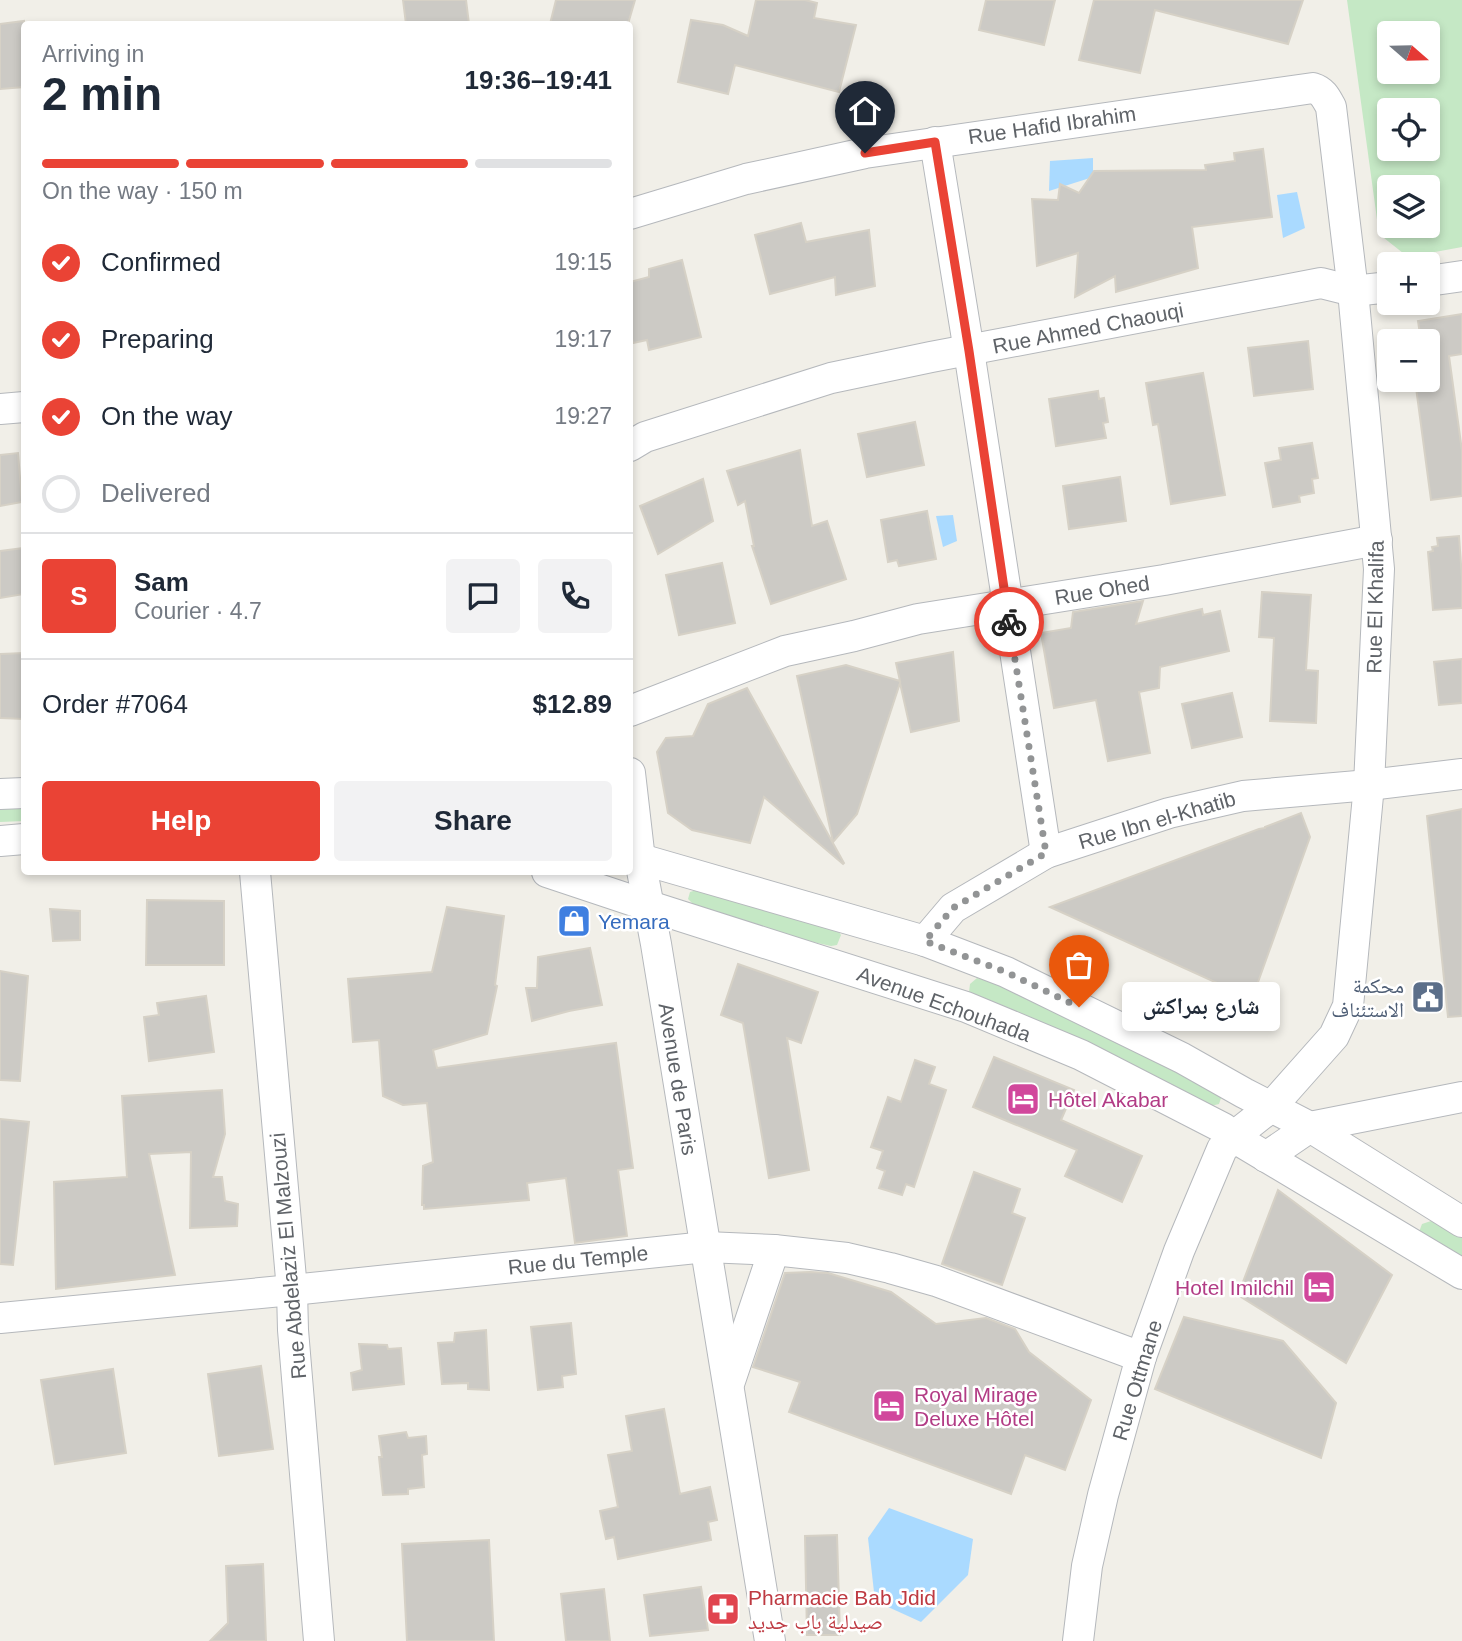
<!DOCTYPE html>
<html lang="en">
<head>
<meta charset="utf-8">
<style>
	body { margin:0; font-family:Arial,"Noto Naskh Arabic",sans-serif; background:#f2f2f3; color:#1f2937; height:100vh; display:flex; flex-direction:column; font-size:26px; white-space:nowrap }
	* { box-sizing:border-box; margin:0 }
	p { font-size:23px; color:#747a83 }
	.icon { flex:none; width:38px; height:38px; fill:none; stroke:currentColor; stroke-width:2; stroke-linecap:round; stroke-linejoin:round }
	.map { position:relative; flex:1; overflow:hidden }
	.side { position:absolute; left:21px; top:21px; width:612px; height:854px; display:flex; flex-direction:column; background:#fff; border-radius:7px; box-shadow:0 4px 10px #0003 }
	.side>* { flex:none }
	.needle { width:46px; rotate:110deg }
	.tools { position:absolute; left:1377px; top:21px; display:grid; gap:14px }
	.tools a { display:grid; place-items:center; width:63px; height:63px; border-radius:7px; background:#fff; box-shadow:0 4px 10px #0003; font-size:35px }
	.pin { position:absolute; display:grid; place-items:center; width:60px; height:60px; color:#fff; margin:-72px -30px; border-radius:50% 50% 50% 0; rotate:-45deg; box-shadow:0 0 7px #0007 }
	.pin .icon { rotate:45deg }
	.courier { position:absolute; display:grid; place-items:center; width:70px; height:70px; margin:-35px; border:5px solid #ea4335; border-radius:50%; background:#fff; color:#222; box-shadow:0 2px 9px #0007 }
	.bubble { position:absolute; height:49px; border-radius:7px; background:#fff; box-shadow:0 4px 10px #0003; font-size:23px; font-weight:700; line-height:49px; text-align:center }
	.headline em { font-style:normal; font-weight:700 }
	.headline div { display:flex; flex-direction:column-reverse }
	.headline { display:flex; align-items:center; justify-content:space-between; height:119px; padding:0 21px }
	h1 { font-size:46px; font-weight:700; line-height:52px }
	.bar { display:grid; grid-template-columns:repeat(4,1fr); gap:10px 7px; align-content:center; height:84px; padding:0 21px }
	.bar i { height:9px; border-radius:5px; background:#e0e1e3 }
	.bar .selected { background:#ea4335 }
	.bar p { grid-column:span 4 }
	.line { display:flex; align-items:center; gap:18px; padding:0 21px; border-top:2px solid #e0e1e3 }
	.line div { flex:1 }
	.round { display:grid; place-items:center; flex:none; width:74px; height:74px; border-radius:7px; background:#f2f2f3 }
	ol { padding:0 21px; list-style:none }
	li { display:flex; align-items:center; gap:21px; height:77px }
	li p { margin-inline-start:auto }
	li .icon { padding:7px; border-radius:50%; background:#ea4335; color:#fff; stroke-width:4 }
	li:last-child { color:#747a83 }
	li i { width:38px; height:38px; border:4px solid #e0e1e3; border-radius:50% }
	.cta { display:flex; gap:14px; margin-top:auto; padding:14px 21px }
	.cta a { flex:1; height:80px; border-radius:7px; background:#ea4335; color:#fff; font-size:28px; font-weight:700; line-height:80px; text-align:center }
	.cta a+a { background:#f2f2f3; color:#1f2937 }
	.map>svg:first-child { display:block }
	.green { fill:#c5e8c5; fill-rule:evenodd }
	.water { fill:#aadaff }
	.building { fill:#cccac5; stroke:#d6d1c6; stroke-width:2 }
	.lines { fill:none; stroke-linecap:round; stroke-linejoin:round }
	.minor-casing { stroke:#b5b8bc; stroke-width:32 }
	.minor { stroke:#fff; stroke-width:30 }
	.done { stroke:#929495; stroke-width:7; stroke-dasharray:0 12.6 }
	.route { stroke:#ea4335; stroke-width:9 }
	.labels { text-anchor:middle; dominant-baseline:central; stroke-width:5; stroke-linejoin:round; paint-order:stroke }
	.street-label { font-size:21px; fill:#5f6368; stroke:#fff }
	.shop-label { font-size:21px; fill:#366cbe; stroke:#fff; text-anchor:start }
	.service-label { font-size:21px; fill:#4e5e75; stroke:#fff; text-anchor:end }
	.hotel-label { font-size:21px; fill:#b23c85; stroke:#fff; text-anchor:start }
	.health-label { font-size:21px; fill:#be3a42; stroke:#fff; text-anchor:start }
</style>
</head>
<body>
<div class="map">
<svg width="1462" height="1641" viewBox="0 0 1462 1641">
	<rect width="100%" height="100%" fill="#f1efe8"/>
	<g class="green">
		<path d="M 1347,0 L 1462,0 L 1462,247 L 1408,257 L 1379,234 ZM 1390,33 L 1428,33 L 1428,72 L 1390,72 ZM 1390,110 L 1428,110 L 1428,149 L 1390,149 ZM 1390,187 L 1428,187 L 1428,226 L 1390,226 Z"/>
		<path d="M 24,801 L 24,821 L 0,822 L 0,803 Z"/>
		<path d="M 700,889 L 837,929 L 841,935 L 837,945 L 831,946 L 813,942 L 696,907 L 688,899 L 690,892 Z"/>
		<path d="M 977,978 L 991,982 L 1064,1013 L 1222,1095 L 1219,1104 L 1211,1106 L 976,998 L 969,992 L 970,984 Z"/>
		<path d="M 1431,1221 L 1439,1223 L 1462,1238 L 1462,1263 L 1419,1232 L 1422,1224 Z"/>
	</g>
	<g class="water">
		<path d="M 1093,158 L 1093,177 L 1049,191 L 1050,161 Z"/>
		<path d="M 1297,192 L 1305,228 L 1283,238 L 1277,195 Z"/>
		<path d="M 953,515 L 957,541 L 943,547 L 936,516 Z"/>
		<path d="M 889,1508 L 973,1539 L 968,1575 L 921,1622 L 875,1601 L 868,1538 Z"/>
	</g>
	<g class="building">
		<path d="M 403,0 L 466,0 L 469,24 L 406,24 Z"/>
		<path d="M 556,0 L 635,0 L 628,24 L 550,24 Z"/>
		<path d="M 756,0 L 805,0 L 817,3 L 814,18 L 856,25 L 839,92 L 735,65 L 728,94 L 678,82 L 691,20 L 723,25 L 748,36 Z"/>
		<path d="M 986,0 L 1055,0 L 1044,45 L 979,30 Z"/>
		<path d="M 1094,0 L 1303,0 L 1288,44 L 1155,10 L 1140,73 L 1079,60 Z"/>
		<path d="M 24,21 L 24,87 L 0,89 L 0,24 Z"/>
		<path d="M 1263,149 L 1272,217 L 1192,227 L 1198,268 L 1116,292 L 1115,276 L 1075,297 L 1078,253 L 1037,266 L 1032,199 L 1058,200 L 1060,184 L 1079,193 L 1094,171 L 1206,170 L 1205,165 L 1235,161 L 1234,153 Z"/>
		<path d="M 801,223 L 806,242 L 869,230 L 875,286 L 836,295 L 835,277 L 770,294 L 755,235 Z"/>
		<path d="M 682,260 L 701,337 L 649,350 L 647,340 L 633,343 L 630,330 L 630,282 L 649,277 L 649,269 Z"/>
		<path d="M 1462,314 L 1462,354 L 1449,356 L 1462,451 L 1462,496 L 1431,500 L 1415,380 L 1428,380 L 1428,341 L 1421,341 L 1418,321 Z"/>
		<path d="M 1308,341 L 1313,389 L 1254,396 L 1248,348 Z"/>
		<path d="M 1203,373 L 1225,495 L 1171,504 L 1158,424 L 1153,425 L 1146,383 Z"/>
		<path d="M 1098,391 L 1099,399 L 1104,398 L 1108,422 L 1103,423 L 1106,438 L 1056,446 L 1049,399 Z"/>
		<path d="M 915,422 L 924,465 L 867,477 L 858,434 Z"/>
		<path d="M 1312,443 L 1318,478 L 1312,479 L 1314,493 L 1299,496 L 1300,502 L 1273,507 L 1265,463 L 1281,460 L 1279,448 Z"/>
		<path d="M 800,450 L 812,526 L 827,521 L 846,579 L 771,604 L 752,546 L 754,546 L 745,501 L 738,505 L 727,471 Z"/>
		<path d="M 18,453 L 22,502 L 0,506 L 0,455 Z"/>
		<path d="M 1120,477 L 1126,521 L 1069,529 L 1063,486 Z"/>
		<path d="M 703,479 L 713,521 L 658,554 L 640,506 Z"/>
		<path d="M 927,511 L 936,559 L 899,566 L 897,560 L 888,562 L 881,520 Z"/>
		<path d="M 1459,536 L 1462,578 L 1462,608 L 1433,610 L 1428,552 L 1433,551 L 1432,547 L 1438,546 L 1437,538 Z"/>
		<path d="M 24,548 L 24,594 L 0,598 L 0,551 Z"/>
		<path d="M 722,563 L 735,623 L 679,635 L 666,575 Z"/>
		<path d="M 1262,592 L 1311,595 L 1306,670 L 1318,671 L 1316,723 L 1270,721 L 1274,638 L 1259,637 Z"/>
		<path d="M 1143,601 L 1136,624 L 1202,609 L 1203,615 L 1220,611 L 1229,651 L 1160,667 L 1159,688 L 1139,692 L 1150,753 L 1108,761 L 1096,700 L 1054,708 L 1041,633 L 1071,628 L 1073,612 Z"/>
		<path d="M 953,652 L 959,721 L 911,732 L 900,683 L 857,814 L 833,842 L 797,676 L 846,665 L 900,681 L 896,663 Z"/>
		<path d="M 24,653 L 24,719 L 0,718 L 0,654 Z"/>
		<path d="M 1462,659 L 1462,703 L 1439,705 L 1434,662 Z"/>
		<path d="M 747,688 L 844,863 L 843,864 L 764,797 L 750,843 L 692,830 L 668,813 L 657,752 L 666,738 L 693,736 L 708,704 Z"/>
		<path d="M 1232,693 L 1242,737 L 1192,748 L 1182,704 Z"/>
		<path d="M 1462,809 L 1462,1016 L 1448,1017 L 1427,816 Z"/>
		<path d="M 1301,813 L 1310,837 L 1252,999 L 1050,907 L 1259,829 L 1265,828 L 1265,827 Z"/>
		<path d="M 147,900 L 224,901 L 224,965 L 146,965 Z"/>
		<path d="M 447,907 L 504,916 L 495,985 L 497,986 L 487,1034 L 433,1050 L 437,1068 L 616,1043 L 633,1168 L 618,1170 L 627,1236 L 575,1243 L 566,1178 L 527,1183 L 529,1200 L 424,1209 L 424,1205 L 422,1205 L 423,1166 L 433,1162 L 427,1103 L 403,1105 L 383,1096 L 379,1040 L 353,1042 L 348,979 L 432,972 Z"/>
		<path d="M 50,909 L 80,911 L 80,940 L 53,941 Z"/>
		<path d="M 590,948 L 602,1005 L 569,1011 L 532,1021 L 526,988 L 537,988 L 538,957 Z"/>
		<path d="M 738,964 L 818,992 L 801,1043 L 787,1038 L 809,1170 L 769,1178 L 743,1023 L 721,1015 Z"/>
		<path d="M 0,971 L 28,976 L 20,1081 L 0,1080 Z"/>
		<path d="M 206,996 L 214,1052 L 149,1061 L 144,1017 L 159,1015 L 157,1003 Z"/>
		<path d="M 994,1057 L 1074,1090 L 1061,1120 L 1142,1156 L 1122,1202 L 1065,1176 L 1077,1150 L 973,1107 Z"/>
		<path d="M 915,1060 L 935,1067 L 929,1084 L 946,1090 L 914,1187 L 906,1184 L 902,1195 L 879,1188 L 885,1171 L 877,1168 L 883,1151 L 871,1147 L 888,1097 L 901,1102 Z"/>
		<path d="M 222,1090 L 225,1134 L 213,1177 L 222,1177 L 225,1201 L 238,1204 L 237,1226 L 190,1228 L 191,1152 L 149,1154 L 175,1275 L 56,1289 L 54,1182 L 127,1177 L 122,1096 Z"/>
		<path d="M 0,1119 L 29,1122 L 13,1265 L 0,1264 Z"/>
		<path d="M 974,1172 L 1020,1189 L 1012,1213 L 1025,1218 L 1002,1285 L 942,1264 Z"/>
		<path d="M 1278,1190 L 1392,1275 L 1346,1363 L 1238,1295 Z"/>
		<path d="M 810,1272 L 828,1273 L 891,1292 L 936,1324 L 986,1318 L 1015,1329 L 1029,1352 L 1091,1400 L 1065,1470 L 1025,1455 L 1011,1494 L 789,1412 L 800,1382 L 753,1367 L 785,1273 Z"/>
		<path d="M 1184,1317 L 1283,1341 L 1336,1403 L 1321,1458 L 1155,1389 Z"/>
		<path d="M 571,1323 L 576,1374 L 562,1376 L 563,1387 L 538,1390 L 531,1327 Z"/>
		<path d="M 486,1330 L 489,1390 L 468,1389 L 468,1383 L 442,1384 L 438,1343 L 454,1342 L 455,1333 Z"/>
		<path d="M 359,1344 L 387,1345 L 388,1349 L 401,1348 L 404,1384 L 353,1390 L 351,1373 L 362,1370 Z"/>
		<path d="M 261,1366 L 273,1449 L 219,1456 L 208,1374 Z"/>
		<path d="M 113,1369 L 126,1453 L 55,1464 L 41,1380 Z"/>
		<path d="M 664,1409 L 680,1494 L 710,1487 L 717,1520 L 708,1522 L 711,1540 L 618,1559 L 614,1537 L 606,1539 L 600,1511 L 618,1507 L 608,1455 L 632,1451 L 626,1416 Z"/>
		<path d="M 406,1432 L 408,1438 L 426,1436 L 427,1454 L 422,1455 L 424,1487 L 408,1489 L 408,1494 L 383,1495 L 379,1457 L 382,1457 L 379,1436 Z"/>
		<path d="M 837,1535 L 840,1635 L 807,1635 L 805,1536 Z"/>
		<path d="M 489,1540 L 494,1641 L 407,1641 L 402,1544 Z"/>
		<path d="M 263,1564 L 266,1641 L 210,1641 L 228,1623 L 226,1566 Z"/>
		<path d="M 701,1587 L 708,1630 L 650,1636 L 644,1595 Z"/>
		<path d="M 604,1589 L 610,1641 L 566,1641 L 561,1594 Z"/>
	</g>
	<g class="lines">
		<defs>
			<g id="minor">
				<path d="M 935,142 L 969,351 L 1046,853"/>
				<path d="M 630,214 L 746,179 L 865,153 L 1313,88 C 1323,91 1326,98 1331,107 L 1353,291 L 1379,569 L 1369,785 L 1348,1006 L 1334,1036 L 1271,1107 L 1233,1137 L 1222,1149 L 1179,1251 L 1141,1357 L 1103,1495 L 1087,1566 L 1078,1641"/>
				<path d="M 1428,281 L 1462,276"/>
				<path d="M 0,409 L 24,407"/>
				<path d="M 630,446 L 645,437 L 831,378 L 931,357 L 1321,283 L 1353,291 L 1390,287"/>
				<path d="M 630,711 L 785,651 L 854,636 L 918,619 L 1164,580 L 1377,540"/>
				<path d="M 630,773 L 640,860 L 656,944 L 770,1641"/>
				<path d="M 0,794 L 24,793"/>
				<path d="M 0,841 L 24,839"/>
				<path d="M 630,856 L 925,941 L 1006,972 L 1182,1058 L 1244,1093 L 1310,1127 L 1462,1222"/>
				<path d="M 255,872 L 292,1290 L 293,1330 L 319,1641"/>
				<path d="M 547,872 L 649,906 L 966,1007 L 1081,1055 L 1223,1128 L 1233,1137 L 1462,1274"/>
				<path d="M 925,941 L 953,908 L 1046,853 L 1169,813 L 1243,796 L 1369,785 L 1462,774"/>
				<path d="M 1266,1157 L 1310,1127 L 1462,1097"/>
				<path d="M 0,1318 L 292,1290 L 706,1247 L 774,1250 L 847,1258 L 890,1268 L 936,1281 L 1141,1357"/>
				<path d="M 730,1381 L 774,1250"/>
			</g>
		</defs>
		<use href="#minor" class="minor-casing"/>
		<use href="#minor" class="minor"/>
	</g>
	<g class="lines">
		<path class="done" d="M 1009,622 L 1046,853 L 953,908 L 925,941 L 1006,972 L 1079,1007"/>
		<path class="route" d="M 865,153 L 935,142 L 969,351 L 1009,622"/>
	</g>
	<defs>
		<symbol id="shop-square" viewBox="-11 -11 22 22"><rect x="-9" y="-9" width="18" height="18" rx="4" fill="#3f7fe0" stroke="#fff"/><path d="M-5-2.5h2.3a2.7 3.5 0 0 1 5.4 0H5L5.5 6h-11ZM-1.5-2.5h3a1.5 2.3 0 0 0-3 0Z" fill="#fff"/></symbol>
		<symbol id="civic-square" viewBox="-11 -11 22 22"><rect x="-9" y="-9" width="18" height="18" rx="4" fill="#5c6f8a" stroke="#fff"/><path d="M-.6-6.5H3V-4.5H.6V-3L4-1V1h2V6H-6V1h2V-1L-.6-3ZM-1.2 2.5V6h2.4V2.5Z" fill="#fff"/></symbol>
		<symbol id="hotel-square" viewBox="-11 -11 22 22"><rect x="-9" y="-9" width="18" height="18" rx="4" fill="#d1479c" stroke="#fff"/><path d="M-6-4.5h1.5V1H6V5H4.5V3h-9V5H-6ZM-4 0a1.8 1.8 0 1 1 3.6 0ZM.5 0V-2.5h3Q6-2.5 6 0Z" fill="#fff"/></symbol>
		<symbol id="pharmacy-square" viewBox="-11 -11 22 22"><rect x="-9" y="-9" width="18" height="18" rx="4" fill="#e0444e" stroke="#fff"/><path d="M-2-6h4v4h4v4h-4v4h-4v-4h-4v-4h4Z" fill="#fff"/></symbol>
	</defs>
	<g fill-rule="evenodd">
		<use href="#shop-square" x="555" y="902" width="38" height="38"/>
		<use href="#civic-square" x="1409" y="978" width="38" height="38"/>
		<use href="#hotel-square" x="1004" y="1080" width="38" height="38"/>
		<use href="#hotel-square" x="1300" y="1268" width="38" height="38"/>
		<use href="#hotel-square" x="870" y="1387" width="38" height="38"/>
		<use href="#pharmacy-square" x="704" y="1590" width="38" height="38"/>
	</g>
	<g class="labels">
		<g class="street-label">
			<text transform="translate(1052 125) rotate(-8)">Rue Hafid Ibrahim</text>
			<text transform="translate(1088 328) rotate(-11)">Rue Ahmed Chaouqi</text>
			<text transform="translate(1102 590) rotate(-9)">Rue Ohed</text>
			<text transform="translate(1375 607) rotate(-89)">Rue El Khalifa</text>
			<text transform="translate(1157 820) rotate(-16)">Rue Ibn el-Khatib</text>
			<text transform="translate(944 1004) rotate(20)">Avenue Echouhada</text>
			<text transform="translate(678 1079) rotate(81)">Avenue de Paris</text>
			<text transform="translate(288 1256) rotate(-95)">Rue Abdelaziz El Malzouzi</text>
			<text transform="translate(578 1260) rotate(-6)">Rue du Temple</text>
			<text transform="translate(1137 1380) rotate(-73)">Rue Ottmane</text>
		</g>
		<g class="shop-label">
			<text x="598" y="921">Yemara</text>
		</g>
		<g class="service-label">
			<text x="1404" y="985">محكمة<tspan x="1404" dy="24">الاستئناف</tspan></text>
		</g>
		<g class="hotel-label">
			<text x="1048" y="1099">Hôtel Akabar</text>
			<text x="1294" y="1287" text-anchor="end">Hotel Imilchil</text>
			<text x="914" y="1394">Royal Mirage<tspan x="914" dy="24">Deluxe Hôtel</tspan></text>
		</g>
		<g class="health-label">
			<text x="748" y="1597">Pharmacie Bab Jdid<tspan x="748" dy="24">صيدلية باب جديد</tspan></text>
		</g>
	</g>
</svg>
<div class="tools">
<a><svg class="needle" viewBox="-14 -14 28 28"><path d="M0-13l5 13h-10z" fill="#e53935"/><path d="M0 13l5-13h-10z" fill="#747a83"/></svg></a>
<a><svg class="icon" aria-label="locate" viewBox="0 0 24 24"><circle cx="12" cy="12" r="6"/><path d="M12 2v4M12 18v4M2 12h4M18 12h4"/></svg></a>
<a><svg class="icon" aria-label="layers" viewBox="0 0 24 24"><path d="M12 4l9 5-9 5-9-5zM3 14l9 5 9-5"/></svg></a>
<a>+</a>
<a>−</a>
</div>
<div class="pin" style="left:1079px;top:1007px;background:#ea580c"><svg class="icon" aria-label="bag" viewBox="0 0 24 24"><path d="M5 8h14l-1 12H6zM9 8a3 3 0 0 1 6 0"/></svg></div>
<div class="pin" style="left:865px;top:153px;background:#1f2937"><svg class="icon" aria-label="home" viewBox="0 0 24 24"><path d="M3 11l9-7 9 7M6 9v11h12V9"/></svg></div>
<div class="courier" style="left:1009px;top:622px"><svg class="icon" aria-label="bike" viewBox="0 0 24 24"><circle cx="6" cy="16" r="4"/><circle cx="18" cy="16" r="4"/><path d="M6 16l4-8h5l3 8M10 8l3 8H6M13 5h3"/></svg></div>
<div class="bubble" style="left:1122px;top:982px;width:158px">شارع بمراكش</div>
<section class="side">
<div class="headline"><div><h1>2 min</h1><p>Arriving in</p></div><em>19:36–19:41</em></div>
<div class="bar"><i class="selected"></i><i class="selected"></i><i class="selected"></i><i></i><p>On the way · 150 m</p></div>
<ol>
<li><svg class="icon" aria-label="check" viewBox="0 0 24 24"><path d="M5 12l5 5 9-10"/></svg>Confirmed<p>19:15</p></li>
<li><svg class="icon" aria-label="check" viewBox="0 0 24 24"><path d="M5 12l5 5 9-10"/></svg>Preparing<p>19:17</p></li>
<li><svg class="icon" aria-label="check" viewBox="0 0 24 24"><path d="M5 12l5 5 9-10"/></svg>On the way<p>19:27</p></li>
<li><i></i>Delivered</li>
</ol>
<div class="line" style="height:126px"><b class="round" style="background:#ea4335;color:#fff">S</b><div><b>Sam</b><p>Courier · 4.7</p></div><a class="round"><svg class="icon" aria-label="chat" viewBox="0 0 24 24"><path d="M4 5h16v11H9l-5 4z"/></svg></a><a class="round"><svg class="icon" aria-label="phone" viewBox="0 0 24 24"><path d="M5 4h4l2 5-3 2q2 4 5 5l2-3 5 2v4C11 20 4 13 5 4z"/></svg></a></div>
<div class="line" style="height:91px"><div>Order #7064</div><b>$12.89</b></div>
<div class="cta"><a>Help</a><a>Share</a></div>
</section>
</div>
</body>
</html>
